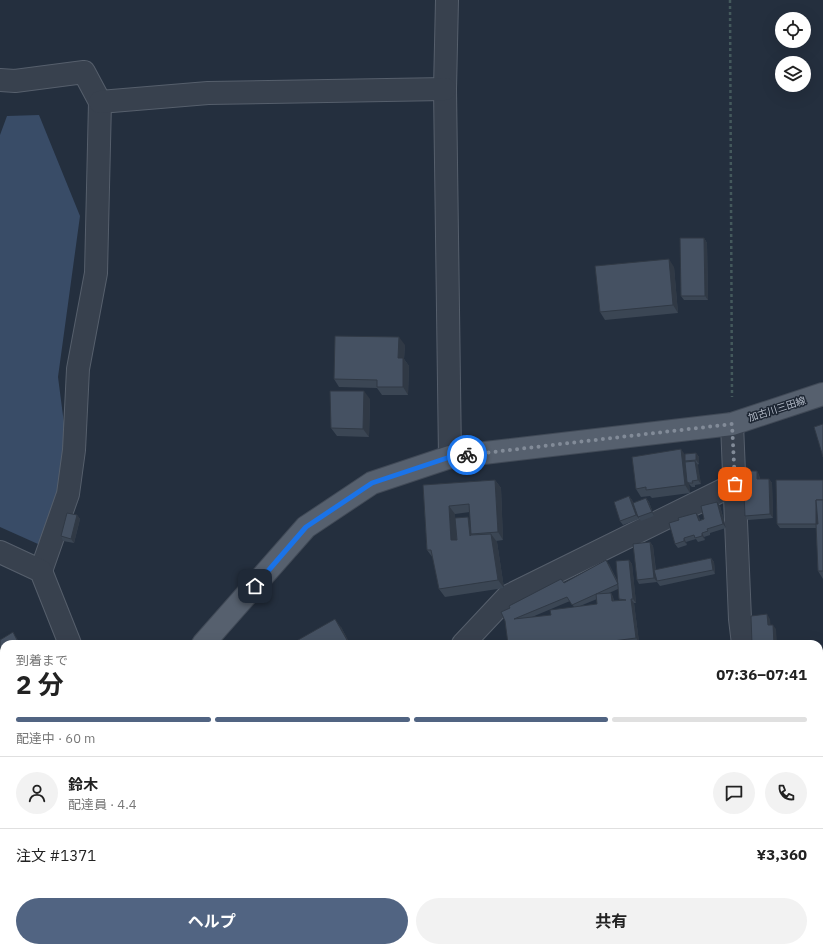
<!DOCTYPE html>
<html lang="ja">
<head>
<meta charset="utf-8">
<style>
	body { margin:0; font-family:"IBM Plex Sans","Noto Sans JP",sans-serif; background:#f2f2f2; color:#222; height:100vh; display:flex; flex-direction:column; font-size:15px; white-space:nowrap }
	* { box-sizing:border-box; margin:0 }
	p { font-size:13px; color:#767676 }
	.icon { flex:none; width:22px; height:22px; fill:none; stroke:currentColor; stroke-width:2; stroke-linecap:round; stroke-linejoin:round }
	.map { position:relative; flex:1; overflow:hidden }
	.details { position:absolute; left:0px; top:640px; width:823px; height:312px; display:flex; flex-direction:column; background:#fff; border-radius:12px 12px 0 0; box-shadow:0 4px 16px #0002 }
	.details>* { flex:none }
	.buttons { position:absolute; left:775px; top:12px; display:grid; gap:8px }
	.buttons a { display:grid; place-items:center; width:36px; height:36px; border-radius:50%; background:#fff; box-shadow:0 4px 16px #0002; font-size:20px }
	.pin { position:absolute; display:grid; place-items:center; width:34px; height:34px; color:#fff; margin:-17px; border-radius:8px; box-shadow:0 2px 6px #0006 }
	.courier { position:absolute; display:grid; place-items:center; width:40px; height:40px; margin:-20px; border:3px solid #1a73e8; border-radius:50%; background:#fff; color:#222; box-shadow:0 1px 5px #0007 }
	.overview em { font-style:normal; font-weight:700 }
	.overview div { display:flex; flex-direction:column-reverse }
	.overview { display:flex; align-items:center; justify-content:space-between; height:68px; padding:0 16px }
	h1 { font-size:26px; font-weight:700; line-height:30px }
	.bar { display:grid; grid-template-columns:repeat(4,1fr); gap:6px 4px; align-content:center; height:48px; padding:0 16px }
	.bar i { height:5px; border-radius:3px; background:#e0e0e0 }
	.bar .active { background:#516482 }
	.bar p { grid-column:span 4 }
	.line { display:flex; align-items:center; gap:10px; padding:0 16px; border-top:1px solid #e0e0e0 }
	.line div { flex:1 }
	.round { display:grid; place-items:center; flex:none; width:42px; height:42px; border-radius:21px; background:#f2f2f2 }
	.action { display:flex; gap:8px; margin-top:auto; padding:8px 16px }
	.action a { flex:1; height:46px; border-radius:24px; background:#516482; color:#fff; font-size:16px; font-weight:700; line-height:46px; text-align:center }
	.action a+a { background:#f2f2f2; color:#222 }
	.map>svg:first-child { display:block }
	.water { fill:#394c67 }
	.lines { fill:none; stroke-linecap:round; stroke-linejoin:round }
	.minor-casing { stroke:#565f6c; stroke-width:24 }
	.primary-casing { stroke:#414a57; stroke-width:24 }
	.path { stroke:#44595c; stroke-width:2.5; stroke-dasharray:3 3; stroke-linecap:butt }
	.minor { stroke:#38414e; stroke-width:22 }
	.primary { stroke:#56606e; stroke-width:22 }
	.wall { fill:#3b4654; fill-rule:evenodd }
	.shaded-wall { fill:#303945 }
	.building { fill:#455162; stroke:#303945 }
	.done { stroke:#828b98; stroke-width:4; stroke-dasharray:0 7.2 }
	.route { stroke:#1a73e8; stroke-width:5 }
	.labels { text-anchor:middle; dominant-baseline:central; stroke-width:3; stroke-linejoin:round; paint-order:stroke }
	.street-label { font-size:10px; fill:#b4bcc9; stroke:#1d2633 }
</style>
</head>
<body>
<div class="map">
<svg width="823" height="952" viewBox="0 0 823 952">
	<rect width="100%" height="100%" fill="#242f3e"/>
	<path class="water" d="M 39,115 L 80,216 L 58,377 L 73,493 L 38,544 L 0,527 L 0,135 L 7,116 Z"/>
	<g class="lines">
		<defs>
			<g id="minor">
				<path d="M 447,0 L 445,89 L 450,457"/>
				<path d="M 0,80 L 15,81 L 84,72 L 100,102 L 96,273 L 78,369 L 74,450 L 68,494 L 41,571"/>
				<path d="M 100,102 L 208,93 L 445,89"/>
				<path d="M 732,424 L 740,619 L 743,644"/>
				<path d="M 0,552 L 41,571 L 70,644"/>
				<path d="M 463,644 L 508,596 L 735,484"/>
				<path d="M 819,849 L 823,851"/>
				<path d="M 95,948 L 96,952"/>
				<path d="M 361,948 L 361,952"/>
				<path d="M 778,948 L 778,952"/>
			</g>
			<g id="primary">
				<path d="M 203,644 L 306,527 L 372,483 L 450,457 L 732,424 L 823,394"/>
				<path d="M 0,897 L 4,892"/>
			</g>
		</defs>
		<use href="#minor" class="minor-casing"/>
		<use href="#primary" class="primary-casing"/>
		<path class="path" d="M 730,0 L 732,397"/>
		<use href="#minor" class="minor"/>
		<use href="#primary" class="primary"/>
	</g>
	<g class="wall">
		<path d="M 704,238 L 707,243 L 708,300 L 684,300 L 681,296 Z"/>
		<path d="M 674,267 L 678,313 L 605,320 L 600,312 Z"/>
		<path d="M 405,345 L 404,359 L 409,366 L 408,395 L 382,395 L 377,388 L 339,387 L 334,379 Z"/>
		<path d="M 370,399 L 369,437 L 337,436 L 331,428 Z"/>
		<path d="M 696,453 L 699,457 L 699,464 L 697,465 L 701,484 L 695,485 L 695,487 L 692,487 L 689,484 L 690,493 L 652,498 L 650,496 L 641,497 L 636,489 L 685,454 Z"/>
		<path d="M 757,471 L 759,475 L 760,479 L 769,479 L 772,483 L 773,518 L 748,520 L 745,516 Z"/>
		<path d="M 495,480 L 501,488 L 503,540 L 496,541 L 497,542 L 504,588 L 445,597 L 439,589 L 433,558 L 427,550 L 423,485 ZM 470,512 L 470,520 L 455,518 L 455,514 Z"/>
		<path d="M 823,480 L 823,579 L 818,571 L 816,528 L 780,528 L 777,524 Z"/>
		<path d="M 629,496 L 632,500 L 639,519 L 623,525 L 620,521 Z"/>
		<path d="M 646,498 L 649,502 L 654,516 L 641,521 L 638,517 Z"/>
		<path d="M 720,506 L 726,528 L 710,533 L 710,535 L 704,537 L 705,540 L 698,542 L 696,539 L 686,542 L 687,545 L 678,548 L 675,544 L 699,517 L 700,520 L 704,519 Z"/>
		<path d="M 77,515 L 80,519 L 74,543 L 63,541 L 61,536 Z"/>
		<path d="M 650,542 L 653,546 L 656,570 L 711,558 L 714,562 L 715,574 L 660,586 L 657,582 L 639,584 L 637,580 Z"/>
		<path d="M 629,560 L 632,564 L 636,603 L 634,603 L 639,642 L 626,644 L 508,644 L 510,608 L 564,583 L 609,564 L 618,582 ZM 618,589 L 619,599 L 620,600 L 614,601 L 613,597 L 611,593 L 609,593 ZM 597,599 L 597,604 L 580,606 ZM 570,601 L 574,607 L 551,615 L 532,617 Z"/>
		<path d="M 341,627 L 350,644 L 291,644 Z"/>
		<path d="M 16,637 L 20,644 L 4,644 L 4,726 L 0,723 L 0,640 Z"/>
		<path d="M 819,740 L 823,741 L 823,839 L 819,837 Z"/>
	</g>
	<g class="shaded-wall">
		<path d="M 704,238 L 707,243 L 708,300 L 705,296 Z"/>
		<path d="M 669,259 L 674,267 L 678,313 L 673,305 Z"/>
		<path d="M 399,337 L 405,345 L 404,359 L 409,366 L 408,395 L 403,387 L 398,358 Z"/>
		<path d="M 364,391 L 370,399 L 369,437 L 363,429 Z"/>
		<path d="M 681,449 L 686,456 L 685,461 L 687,464 L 689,484 L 687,482 L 689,484 L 690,493 L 685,485 Z"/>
		<path d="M 696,453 L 699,457 L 699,464 L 696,460 Z"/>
		<path d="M 695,461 L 698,465 L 701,484 L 698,480 Z"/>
		<path d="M 757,471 L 759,475 L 760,483 L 757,479 Z"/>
		<path d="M 769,479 L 772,483 L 773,518 L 770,514 Z"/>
		<path d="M 495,480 L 501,488 L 503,540 L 498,532 Z"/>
		<path d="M 629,496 L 632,500 L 639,519 L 636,515 Z"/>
		<path d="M 646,498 L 649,502 L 654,516 L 652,512 Z"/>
		<path d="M 717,502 L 720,506 L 726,528 L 723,524 Z"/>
		<path d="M 816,502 L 819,528 L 816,524 Z"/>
		<path d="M 449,506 L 455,514 L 457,548 L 451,540 Z"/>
		<path d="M 696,513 L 699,517 L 701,525 L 699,521 Z"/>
		<path d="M 77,515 L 80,519 L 74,543 L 71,539 Z"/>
		<path d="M 468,517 L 473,525 L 471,534 L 475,541 L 470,536 Z"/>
		<path d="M 702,533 L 704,537 L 705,540 L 702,536 Z"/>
		<path d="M 491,534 L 497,542 L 504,588 L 498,580 Z"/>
		<path d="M 684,538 L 686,542 L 687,545 L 684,541 Z"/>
		<path d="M 650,542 L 653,546 L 657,582 L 654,578 Z"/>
		<path d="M 711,558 L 714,562 L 715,574 L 713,570 Z"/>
		<path d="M 606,560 L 609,564 L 620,588 Z"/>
		<path d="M 629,560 L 632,564 L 636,603 L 633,599 Z"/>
		<path d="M 611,593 L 613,597 L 614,606 L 612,601 Z"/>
		<path d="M 631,599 L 634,603 L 639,642 L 636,638 Z"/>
		<path d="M 767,614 L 770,619 L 771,629 L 768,625 Z"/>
		<path d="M 335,619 L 341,627 L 350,644 L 347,640 Z"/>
		<path d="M 773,625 L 776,629 L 777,644 L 774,644 Z"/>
		<path d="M 79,948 L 82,948 L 83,952 L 80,952 Z"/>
		<rect x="152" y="948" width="3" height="4"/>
		<rect x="216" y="948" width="3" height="4"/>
		<rect x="542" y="948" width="3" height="4"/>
	</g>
	<g class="building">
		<path d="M 680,238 L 704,238 L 705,296 L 681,296 Z"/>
		<path d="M 669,259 L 673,305 L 600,312 L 595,266 Z"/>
		<path d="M 335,336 L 399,337 L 398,358 L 403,358 L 403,387 L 377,387 L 377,380 L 334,379 Z"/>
		<path d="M 330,391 L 364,391 L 363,429 L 331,428 Z"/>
		<path d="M 823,424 L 823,457 L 814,427 Z"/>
		<path d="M 681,449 L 685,485 L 646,490 L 646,487 L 636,489 L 632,457 Z"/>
		<path d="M 696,453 L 696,460 L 685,461 L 685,454 Z"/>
		<path d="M 695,461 L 698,480 L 692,481 L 693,483 L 689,483 L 687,482 L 685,462 Z"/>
		<path d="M 743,471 L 757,471 L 757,479 L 769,479 L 770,514 L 745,516 Z"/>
		<path d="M 495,480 L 498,532 L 471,534 L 469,504 L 449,506 L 451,540 L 457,540 L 455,518 L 468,517 L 470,536 L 471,535 L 491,534 L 498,580 L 439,589 L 431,550 L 427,550 L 423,485 Z"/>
		<path d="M 776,480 L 823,480 L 823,500 L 816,500 L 816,524 L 777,524 Z"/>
		<path d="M 629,496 L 636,515 L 620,521 L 614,502 Z"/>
		<path d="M 646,498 L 652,512 L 638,517 L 633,503 Z"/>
		<path d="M 816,500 L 823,500 L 823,571 L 818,571 L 816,524 L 818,524 Z"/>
		<path d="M 717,502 L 723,524 L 707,529 L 708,531 L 702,533 L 702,536 L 695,538 L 694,535 L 684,538 L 684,541 L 675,544 L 669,523 L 679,520 L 678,518 L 696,513 L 699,521 L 704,519 L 701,506 Z"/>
		<path d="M 67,513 L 77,515 L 71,539 L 61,536 Z"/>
		<path d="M 650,542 L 654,578 L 637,580 L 633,544 Z"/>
		<path d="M 711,558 L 713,570 L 657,581 L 654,570 Z"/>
		<path d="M 606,560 L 618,584 L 572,605 L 567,597 L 514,619 L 551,615 L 550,610 L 597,604 L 596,594 L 611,593 L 612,601 L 626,600 L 619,599 L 616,561 L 629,560 L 633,599 L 631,599 L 636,638 L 590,644 L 508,644 L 505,621 L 501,612 L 510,608 L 509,606 L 561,579 L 564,583 Z"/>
		<path d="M 767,614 L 768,625 L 773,625 L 774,644 L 752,644 L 751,616 Z"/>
		<path d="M 335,619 L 347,640 L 340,644 L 291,644 Z"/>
		<path d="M 13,632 L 19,644 L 4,644 L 4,678 L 1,679 L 4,684 L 4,688 L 0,691 L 0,640 Z"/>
		<path d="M 4,689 L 4,723 L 0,721 L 0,691 Z"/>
		<path d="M 819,740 L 823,741 L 823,769 L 819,769 Z"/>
		<rect x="819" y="769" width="4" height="42"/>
		<path d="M 819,817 L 823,817 L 823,835 L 819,834 Z"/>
		<path d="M 4,920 L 4,948 L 79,948 L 80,952 L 0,952 L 0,921 Z"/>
		<path d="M 112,948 L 152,948 L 152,952 L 193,951 L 193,952 L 112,952 Z"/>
		<path d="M 194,948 L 216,948 L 216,952 L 225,951 L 225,952 L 194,952 Z"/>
		<rect x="462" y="948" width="80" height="4"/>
	</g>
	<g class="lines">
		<path class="done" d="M 467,455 L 732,424 L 735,484"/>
		<path class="route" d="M 255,586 L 306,527 L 372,483 L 450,457 L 467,455"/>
	</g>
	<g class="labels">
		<g class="street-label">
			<text transform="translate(777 409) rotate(-18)">加古川三田線</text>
		</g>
	</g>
</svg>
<div class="buttons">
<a><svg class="icon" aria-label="locate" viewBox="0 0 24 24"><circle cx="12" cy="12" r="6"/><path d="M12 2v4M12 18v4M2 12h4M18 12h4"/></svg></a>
<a><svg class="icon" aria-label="layers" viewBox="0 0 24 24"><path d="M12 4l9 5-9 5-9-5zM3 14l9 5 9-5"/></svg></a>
</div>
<div class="pin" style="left:735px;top:484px;background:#ea580c"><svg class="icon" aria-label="bag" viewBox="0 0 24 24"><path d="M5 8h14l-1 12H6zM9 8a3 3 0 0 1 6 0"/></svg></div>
<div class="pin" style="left:255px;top:586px;background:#1f2937"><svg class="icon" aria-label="home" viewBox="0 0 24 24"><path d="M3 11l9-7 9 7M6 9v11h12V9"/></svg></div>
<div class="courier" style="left:467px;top:455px"><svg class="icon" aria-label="bike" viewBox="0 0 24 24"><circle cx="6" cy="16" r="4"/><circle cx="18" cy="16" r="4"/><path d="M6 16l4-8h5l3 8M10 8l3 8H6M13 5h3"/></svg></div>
<section class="details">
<div class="overview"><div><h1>2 分</h1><p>到着まで</p></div><em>07:36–07:41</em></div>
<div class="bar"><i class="active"></i><i class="active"></i><i class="active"></i><i></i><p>配達中 · 60 m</p></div>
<div class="line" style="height:72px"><a class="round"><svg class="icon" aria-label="person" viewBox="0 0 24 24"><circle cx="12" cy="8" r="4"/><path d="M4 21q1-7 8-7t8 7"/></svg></a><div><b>鈴木</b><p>配達員 · 4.4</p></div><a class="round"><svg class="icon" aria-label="chat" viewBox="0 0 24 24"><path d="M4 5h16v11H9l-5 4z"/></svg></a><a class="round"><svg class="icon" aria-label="phone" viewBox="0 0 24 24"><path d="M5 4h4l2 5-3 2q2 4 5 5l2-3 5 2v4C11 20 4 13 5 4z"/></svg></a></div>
<div class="line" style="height:52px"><div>注文 #1371</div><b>¥3,360</b></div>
<div class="action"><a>ヘルプ</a><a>共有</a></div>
</section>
</div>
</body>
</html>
